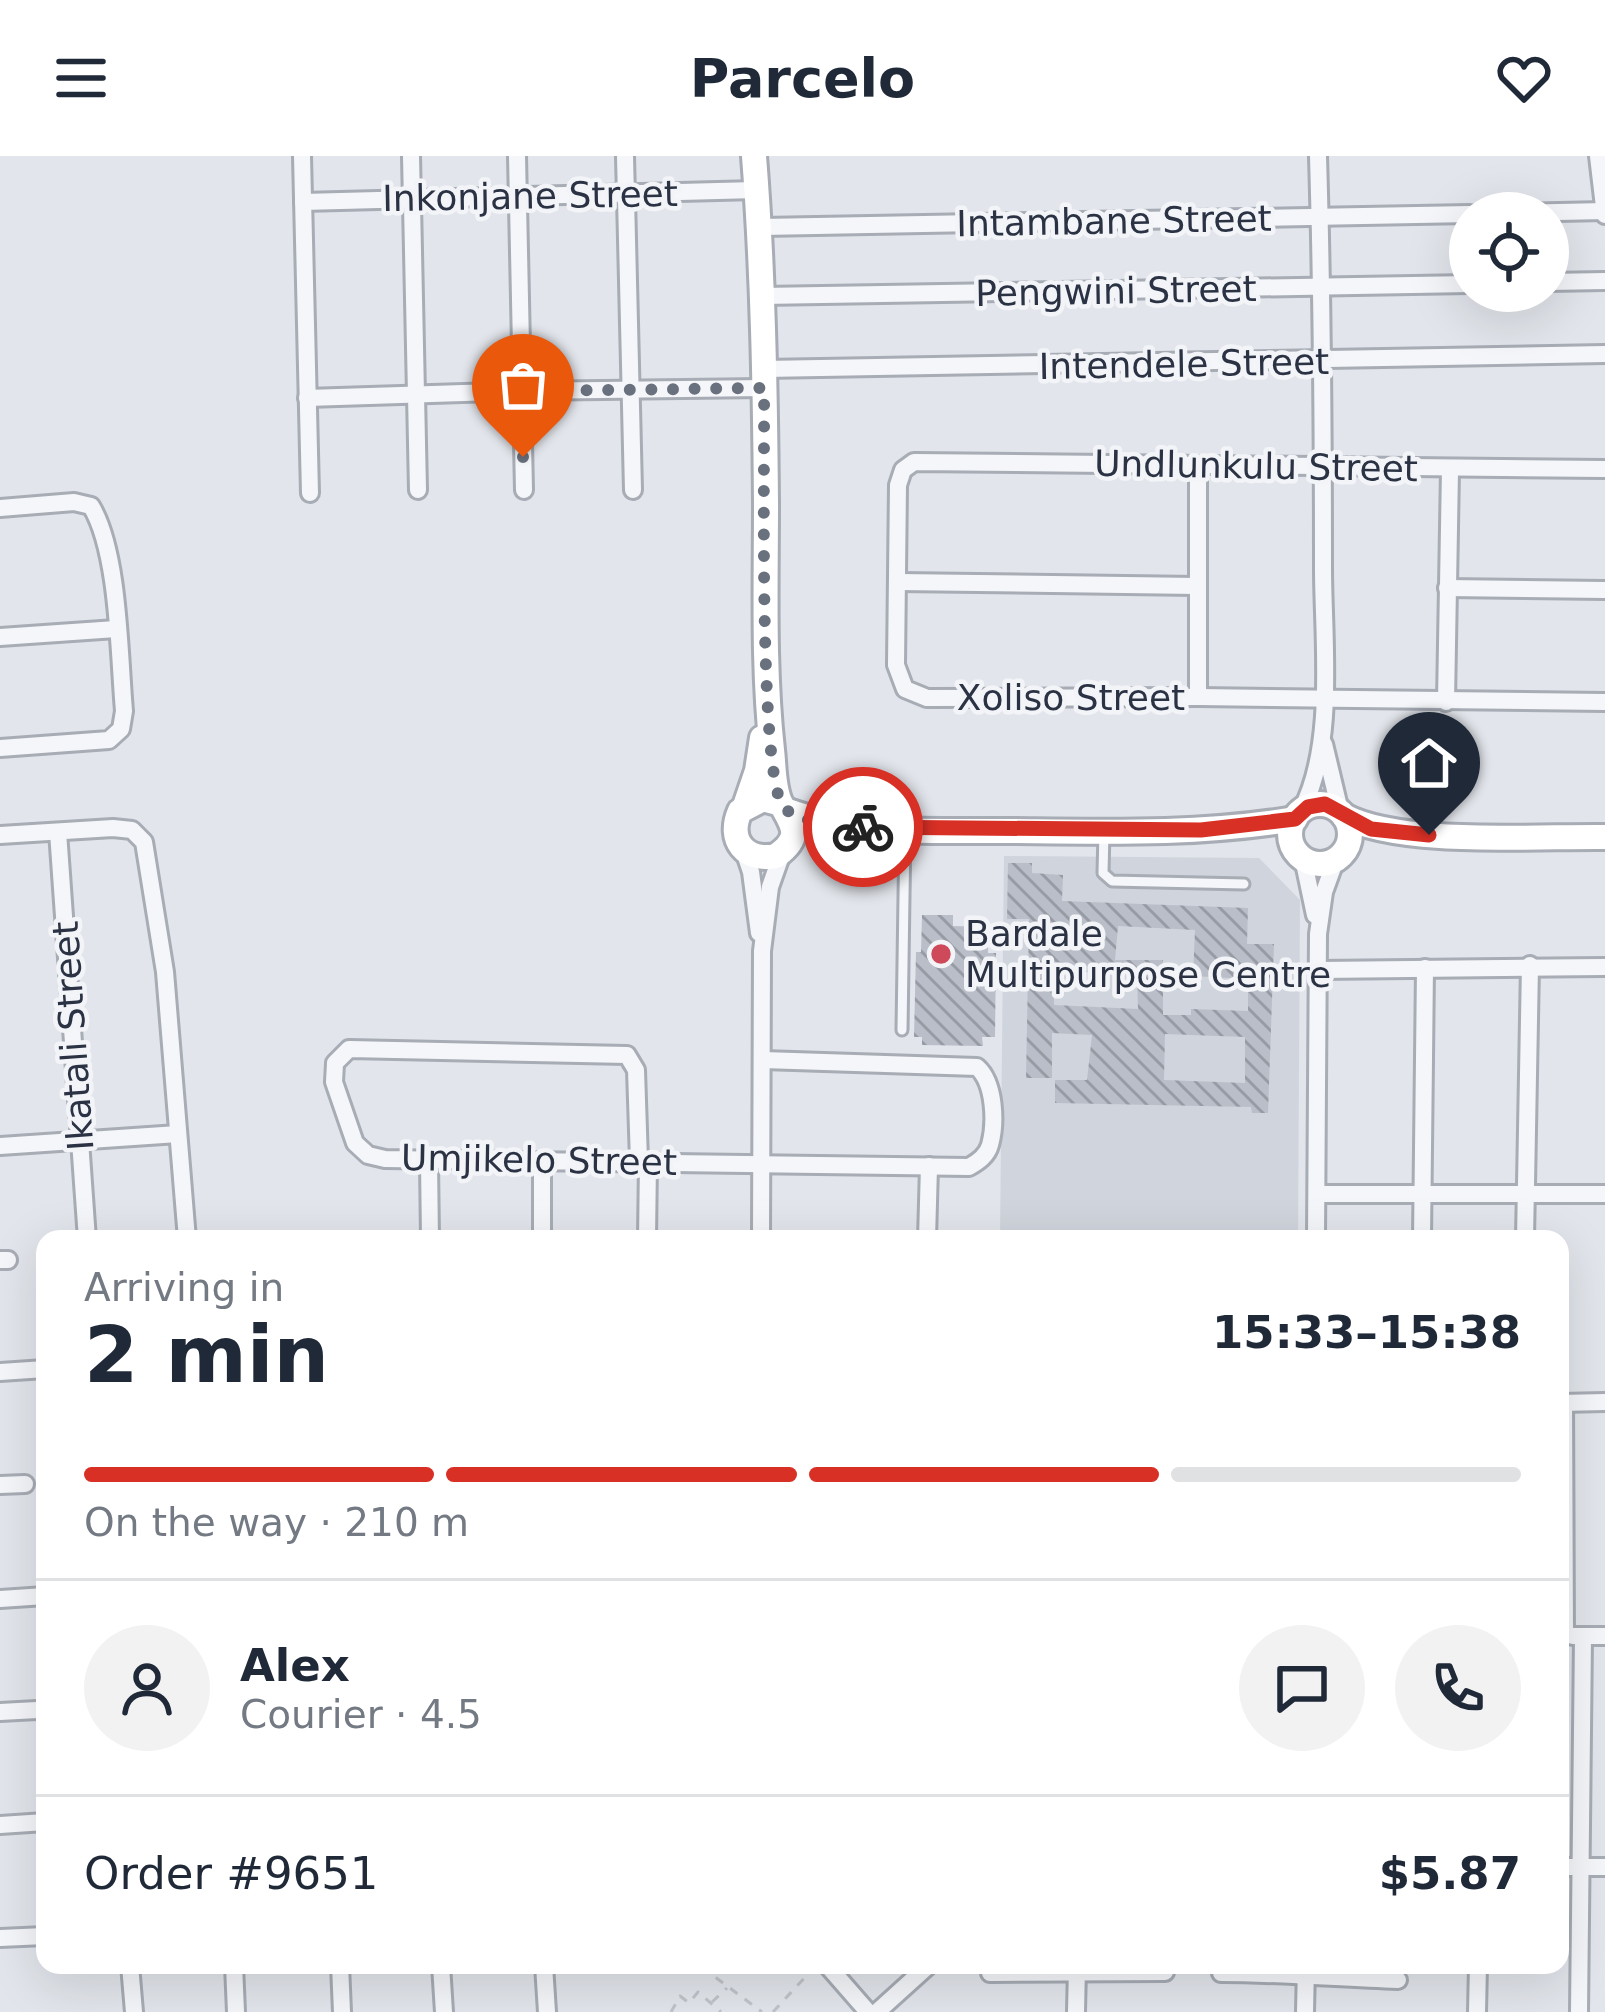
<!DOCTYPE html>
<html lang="en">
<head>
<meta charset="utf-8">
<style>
	body { margin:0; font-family:"DejaVu Sans",sans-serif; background:#f2f2f3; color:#1f2937; height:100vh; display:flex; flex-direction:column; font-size:45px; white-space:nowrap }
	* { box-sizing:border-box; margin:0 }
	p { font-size:39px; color:#747a83 }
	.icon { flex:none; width:66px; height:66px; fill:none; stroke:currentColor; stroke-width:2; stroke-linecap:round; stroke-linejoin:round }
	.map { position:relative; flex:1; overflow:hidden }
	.sheet { position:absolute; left:36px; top:1074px; width:1533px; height:744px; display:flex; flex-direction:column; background:#fff; border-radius:24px; box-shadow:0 12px 48px #0002 }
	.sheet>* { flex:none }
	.fabs { position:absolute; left:1449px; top:36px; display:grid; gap:24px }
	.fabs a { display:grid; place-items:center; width:120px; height:120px; border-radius:50%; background:#fff; box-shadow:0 12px 48px #0002; font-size:60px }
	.pin { position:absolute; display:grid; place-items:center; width:102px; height:102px; color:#fff; margin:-123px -51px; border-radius:50% 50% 50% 0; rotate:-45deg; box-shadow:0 0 12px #0007 }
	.pin .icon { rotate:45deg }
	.courier { position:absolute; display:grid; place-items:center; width:120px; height:120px; margin:-60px; border:9px solid #d93025; border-radius:50%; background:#fff; color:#222; box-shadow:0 3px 15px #0007 }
	.summary em { font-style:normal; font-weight:700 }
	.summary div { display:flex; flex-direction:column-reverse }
	.summary { display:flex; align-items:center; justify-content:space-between; height:204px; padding:0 48px }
	h1 { font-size:78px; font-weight:700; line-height:90px }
	.bar { display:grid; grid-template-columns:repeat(4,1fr); gap:18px 12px; align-content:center; height:144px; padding:0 48px }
	.bar i { height:15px; border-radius:9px; background:#e0e1e3 }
	.bar .current { background:#d93025 }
	.bar p { grid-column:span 4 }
	.line { display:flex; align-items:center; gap:30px; padding:0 48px; border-top:3px solid #e0e1e3 }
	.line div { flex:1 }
	.round { display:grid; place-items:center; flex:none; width:126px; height:126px; border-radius:63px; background:#f2f2f3 }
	header { display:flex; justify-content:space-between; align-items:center; height:156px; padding:0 48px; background:#fff; font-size:54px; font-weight:700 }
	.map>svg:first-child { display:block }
	.built { fill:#d0d4dc }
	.building { fill:url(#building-back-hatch); fill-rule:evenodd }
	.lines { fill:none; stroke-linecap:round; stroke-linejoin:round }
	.lane-casing { stroke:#a7acb5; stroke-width:15 }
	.street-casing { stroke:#a7acb5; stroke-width:22 }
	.secondary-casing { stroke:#a7acb5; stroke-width:30 }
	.path { stroke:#c0c3ca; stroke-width:3; stroke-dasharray:9 9; stroke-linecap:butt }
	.lane { stroke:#f5f6f9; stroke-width:9 }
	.street { stroke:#f5f6f9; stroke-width:16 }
	.secondary { stroke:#fff; stroke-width:24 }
	.done { stroke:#6a717e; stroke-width:12; stroke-dasharray:0 21.6 }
	.route { stroke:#d93025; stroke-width:15 }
	.poi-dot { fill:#ce4959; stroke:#f2f4f8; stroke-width:4.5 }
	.labels { text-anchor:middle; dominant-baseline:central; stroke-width:9; stroke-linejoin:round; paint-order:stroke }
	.street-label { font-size:36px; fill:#2a3243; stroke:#f2f4f8 }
	.poi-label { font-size:36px; fill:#2a3243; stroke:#f2f4f8; text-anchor:start }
</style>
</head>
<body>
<header><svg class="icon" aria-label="menu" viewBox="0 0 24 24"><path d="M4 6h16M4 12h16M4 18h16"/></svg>Parcelo<svg class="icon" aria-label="heart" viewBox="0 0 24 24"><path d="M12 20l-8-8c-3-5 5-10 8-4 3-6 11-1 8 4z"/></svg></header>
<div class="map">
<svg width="1605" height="1856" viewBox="0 0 1605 1856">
	<defs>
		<pattern id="building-back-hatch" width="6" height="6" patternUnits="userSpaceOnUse" patternTransform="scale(3)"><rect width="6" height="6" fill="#b9bec8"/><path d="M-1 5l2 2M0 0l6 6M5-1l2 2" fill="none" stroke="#979ba4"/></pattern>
	</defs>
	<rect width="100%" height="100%" fill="#e2e5eb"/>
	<path class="built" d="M 1004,700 L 1259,702 L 1300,744 L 1298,1083 L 1000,1083 Z"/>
	<g class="building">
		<path d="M 1008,707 L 1032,707 L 1032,717 L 1063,719 L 1062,745 L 1248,752 L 1247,788 L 1274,788 L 1268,957 L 1252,957 L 1251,951 L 1055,947 L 1055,924 L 1087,924 L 1092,879 L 1052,877 L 1052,922 L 1026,922 L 1029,763 L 1007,763 ZM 1118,770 L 1195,774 L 1193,820 L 1248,823 L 1248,855 L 1191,853 L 1191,859 L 1163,859 L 1163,804 L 1115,804 ZM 1054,814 L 1137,819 L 1138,853 L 1054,849 ZM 1165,878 L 1245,881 L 1245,927 L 1164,924 Z"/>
		<path d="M 922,759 L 953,759 L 953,770 L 988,771 L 988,797 L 996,797 L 995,881 L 982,881 L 983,890 L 922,889 L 922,881 L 914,881 L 916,796 L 921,796 Z"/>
	</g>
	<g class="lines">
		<defs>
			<g id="lane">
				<path d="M 1104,676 L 1103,717 L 1112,725 L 1244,728"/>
				<path d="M 902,874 L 905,674"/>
			</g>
			<g id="street">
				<path d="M 302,0 L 310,337"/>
				<path d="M 411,0 L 418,334"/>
				<path d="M 517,0 L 524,334"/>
				<path d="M 625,0 L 633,334"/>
				<path d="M 1598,0 L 1605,59"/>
				<path d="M 303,46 L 756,34"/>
				<path d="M 1514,57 L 1605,55"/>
				<path d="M 758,71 L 1470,58"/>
				<path d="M 1548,126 L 1605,125"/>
				<path d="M 761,140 L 1470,128"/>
				<path d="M 764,213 L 1605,198"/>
				<path d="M 307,242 L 522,235 L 764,232"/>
				<path d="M 1605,313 L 914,306 L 903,314 L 898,329 L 896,509 L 905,533 L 927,542 L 1198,541 L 1605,546"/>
				<path d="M 0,352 L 74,346 L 91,350 C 119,396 119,499 124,555 L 121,573 L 109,584 L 0,592"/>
				<path d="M 898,426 L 1197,430"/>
				<path d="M 1447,432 L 1605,434"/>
				<path d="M 0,481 L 116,473"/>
				<path d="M 1198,541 L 1198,309"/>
				<path d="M 1446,546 L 1450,314"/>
				<path d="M 1324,588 L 1340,655"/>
				<path d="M 1301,655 C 1336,589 1323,485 1323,412 C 1323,274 1322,137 1318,0"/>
				<path d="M 58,676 L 87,1083"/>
				<path d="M 0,679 L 113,672 L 132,674 L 144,686 L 165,816 L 187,1083"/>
				<path d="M 744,695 L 751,716 L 759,777"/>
				<path d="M 1303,702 L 1315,759"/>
				<path d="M 1319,814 L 1605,811"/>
				<path d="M 0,990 L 178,978"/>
				<path d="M 639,1005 L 636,914 L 627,899 L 349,893 L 335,907 L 334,926 L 355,987 L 368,999 L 385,1003 L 969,1011 C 978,1006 987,1000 990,989 C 996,967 995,927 977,911 L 763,904"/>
				<path d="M 429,1006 L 430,1083"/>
				<path d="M 542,1006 L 542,1083"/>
				<path d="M 1317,1038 L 1605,1038"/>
				<path d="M 647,1083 L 648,1005"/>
				<path d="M 761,1083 L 762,795 L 770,731 L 782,697"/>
				<path d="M 927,1083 L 929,1010"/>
				<path d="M 1316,1083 L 1318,778 L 1324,736 L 1336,703"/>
				<path d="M 1422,1083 L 1425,812"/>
				<path d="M 1525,1083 L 1530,809"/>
				<path d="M 0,1104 L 8,1104"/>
				<path d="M 0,1216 L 45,1213"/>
				<path d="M 1560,1247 L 1605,1246"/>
				<path d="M 1564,1247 L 1565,1480"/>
				<path d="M 0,1329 L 25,1328"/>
				<path d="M 0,1443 L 45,1440"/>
				<path d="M 1573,1480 L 1605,1480"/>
				<path d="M 0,1556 L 37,1554"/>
				<path d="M 0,1669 L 45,1666"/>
				<path d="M 1560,1711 L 1605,1711"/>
				<path d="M 0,1782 L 45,1780"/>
				<path d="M 130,1809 L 134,1856"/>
				<path d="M 234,1809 L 236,1856"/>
				<path d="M 340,1809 L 342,1856"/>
				<path d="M 441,1809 L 444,1856"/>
				<path d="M 544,1809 L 547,1856"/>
				<path d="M 827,1809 L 868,1856"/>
				<path d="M 990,1817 L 1165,1816"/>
				<path d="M 1221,1817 C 1280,1817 1338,1822 1398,1824"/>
				<path d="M 877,1856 L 929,1809"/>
				<path d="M 1076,1856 L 1077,1810"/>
				<path d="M 1305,1856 L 1306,1810"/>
				<path d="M 1477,1856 L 1478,1809"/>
				<path d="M 1579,1856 L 1583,1481"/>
			</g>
			<g id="secondary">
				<path d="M 754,0 C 763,115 765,231 766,347 C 766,429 763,512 772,594 C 774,610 773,633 781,648 C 793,670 803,681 776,700 C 745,706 727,684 740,655 L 763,643 L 781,648"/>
				<circle cx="1320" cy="678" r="30"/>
				<path d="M 745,650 L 757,615 L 762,582"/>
				<path d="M 788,655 C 858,680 935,674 1008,675 C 1104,676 1200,679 1295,663"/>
				<path d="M 1344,660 C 1399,690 1538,680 1605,681"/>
			</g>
		</defs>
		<use href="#lane" class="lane-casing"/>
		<use href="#street" class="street-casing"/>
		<use href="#secondary" class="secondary-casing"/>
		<g class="path">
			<path d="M 719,1809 L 711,1818 L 762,1856"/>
			<path d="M 712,1846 L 727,1832"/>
			<path d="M 671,1856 L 680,1840 L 689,1847 L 698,1836 L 721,1856"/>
			<path d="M 773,1856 L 808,1818"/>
		</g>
		<use href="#lane" class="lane"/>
		<use href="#street" class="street"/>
		<use href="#secondary" class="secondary"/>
	</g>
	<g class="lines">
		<path class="done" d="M 523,301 L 523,235 L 764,232 C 765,295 758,617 783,650 C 797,669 841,668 863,671"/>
		<path class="route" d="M 863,671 L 1201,674 L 1295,663 L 1308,651 L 1325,648 L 1371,673 L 1429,679"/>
	</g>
	<circle class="poi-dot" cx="941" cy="798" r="12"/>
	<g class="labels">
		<g class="street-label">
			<text transform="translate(530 40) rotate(-1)">Inkonjane Street</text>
			<text transform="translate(1114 65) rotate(-1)">Intambane Street</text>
			<text transform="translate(1116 135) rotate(-1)">Pengwini Street</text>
			<text transform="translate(1184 208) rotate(-1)">Intendele Street</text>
			<text transform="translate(1256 310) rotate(1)">Undlunkulu Street</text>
			<text x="1071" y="541">Xoliso Street</text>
			<text transform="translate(73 880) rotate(-94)">Ikatali Street</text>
			<text transform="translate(539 1004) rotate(1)">Umjikelo Street</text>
		</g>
		<g class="poi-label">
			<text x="965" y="777">Bardale<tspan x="965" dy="41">Multipurpose Centre</tspan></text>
		</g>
	</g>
</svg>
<div class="fabs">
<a><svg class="icon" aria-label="locate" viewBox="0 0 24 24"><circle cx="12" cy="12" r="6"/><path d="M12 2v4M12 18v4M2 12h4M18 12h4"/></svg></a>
</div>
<div class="pin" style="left:523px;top:301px;background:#ea580c"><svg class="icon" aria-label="bag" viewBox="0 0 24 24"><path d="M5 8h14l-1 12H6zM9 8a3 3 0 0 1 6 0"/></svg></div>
<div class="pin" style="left:1429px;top:679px;background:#1f2937"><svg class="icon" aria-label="home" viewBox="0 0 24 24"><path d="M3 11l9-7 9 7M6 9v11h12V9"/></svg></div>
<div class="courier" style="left:863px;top:671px"><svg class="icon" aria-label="bike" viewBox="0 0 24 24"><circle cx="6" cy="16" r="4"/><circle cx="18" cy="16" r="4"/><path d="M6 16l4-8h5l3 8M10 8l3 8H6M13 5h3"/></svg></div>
<section class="sheet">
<div class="summary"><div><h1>2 min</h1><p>Arriving in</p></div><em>15:33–15:38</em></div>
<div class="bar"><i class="current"></i><i class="current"></i><i class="current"></i><i></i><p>On the way · 210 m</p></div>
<div class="line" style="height:216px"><a class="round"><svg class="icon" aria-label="person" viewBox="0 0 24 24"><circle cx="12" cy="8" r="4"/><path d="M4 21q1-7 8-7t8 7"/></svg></a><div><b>Alex</b><p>Courier · 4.5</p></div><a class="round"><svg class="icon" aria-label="chat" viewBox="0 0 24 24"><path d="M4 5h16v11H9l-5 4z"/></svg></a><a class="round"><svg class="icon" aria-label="phone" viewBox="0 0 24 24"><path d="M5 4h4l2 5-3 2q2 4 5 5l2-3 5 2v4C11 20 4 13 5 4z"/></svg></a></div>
<div class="line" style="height:156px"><div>Order #9651</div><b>$5.87</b></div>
</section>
</div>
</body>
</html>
